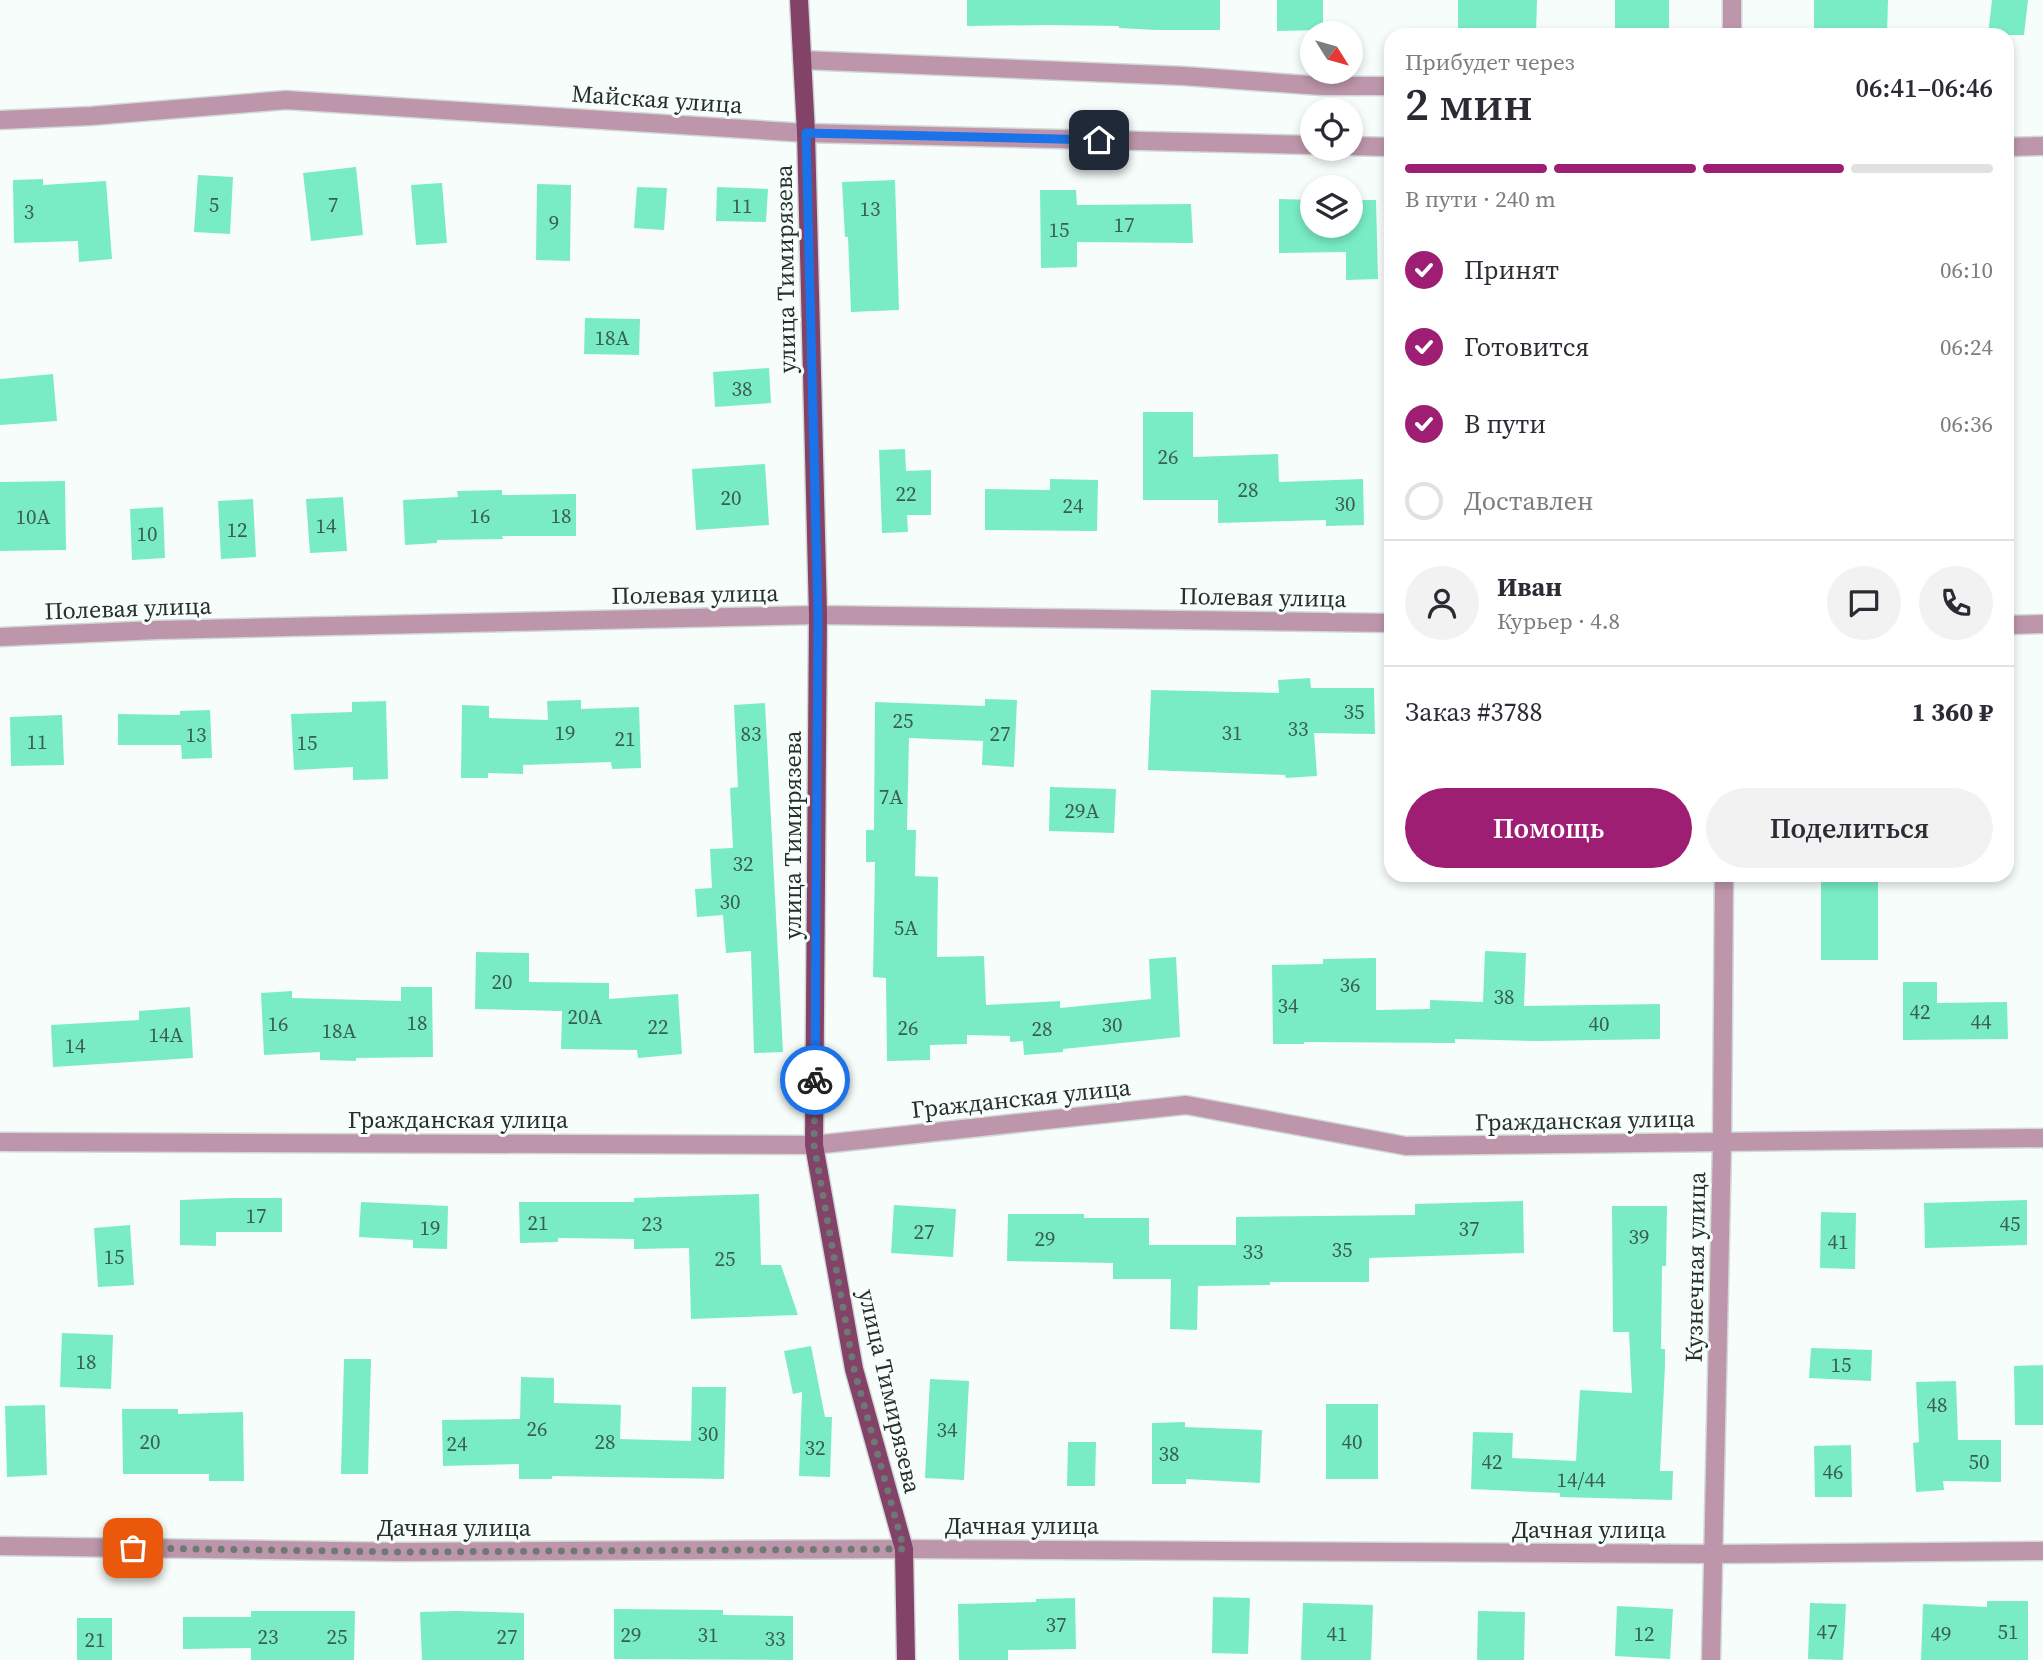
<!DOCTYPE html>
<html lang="ru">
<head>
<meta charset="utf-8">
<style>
	body { margin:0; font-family:"Source Serif 4",serif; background:#f2f2f3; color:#2b2b33; height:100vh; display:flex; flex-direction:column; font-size:26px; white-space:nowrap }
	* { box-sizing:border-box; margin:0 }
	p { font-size:23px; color:#7c7c81 }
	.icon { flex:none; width:38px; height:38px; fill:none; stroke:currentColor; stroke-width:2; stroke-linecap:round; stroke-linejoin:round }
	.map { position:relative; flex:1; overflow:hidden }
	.panel { position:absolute; left:1384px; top:28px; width:630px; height:854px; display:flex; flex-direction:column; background:#fff; border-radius:21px; box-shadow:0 4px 10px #0003 }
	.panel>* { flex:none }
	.needle { width:46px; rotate:127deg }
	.buttons { position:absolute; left:1300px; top:21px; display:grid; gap:14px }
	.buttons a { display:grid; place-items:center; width:63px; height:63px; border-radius:50%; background:#fff; box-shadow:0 4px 10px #0003; font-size:35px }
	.pin { position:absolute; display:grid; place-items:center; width:60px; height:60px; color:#fff; margin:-30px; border-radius:14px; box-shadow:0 4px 10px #0006 }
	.courier { position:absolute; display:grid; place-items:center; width:70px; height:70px; margin:-35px; border:5px solid #1a73e8; border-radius:50%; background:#fff; color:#222; box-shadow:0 2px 9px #0007 }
	.headline em { font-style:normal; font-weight:600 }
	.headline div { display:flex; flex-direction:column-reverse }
	.headline { display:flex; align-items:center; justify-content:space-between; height:119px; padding:0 21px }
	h1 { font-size:46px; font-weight:600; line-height:52px }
	.bar { display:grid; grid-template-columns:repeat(4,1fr); gap:10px 7px; align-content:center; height:84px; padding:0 21px }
	.bar i { height:9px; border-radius:5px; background:#e1e1e2 }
	.bar .on { background:#9d1e73 }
	.bar p { grid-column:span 4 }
	.line { display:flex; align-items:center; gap:18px; padding:0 21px; border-top:2px solid #e1e1e2 }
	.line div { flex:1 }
	.round { display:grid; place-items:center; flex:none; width:74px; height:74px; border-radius:37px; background:#f2f2f3 }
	ol { padding:0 21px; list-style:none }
	li { display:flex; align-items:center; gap:21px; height:77px }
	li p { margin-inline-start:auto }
	li .icon { padding:7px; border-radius:50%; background:#9d1e73; color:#fff; stroke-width:4 }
	li:last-child { color:#7c7c81 }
	li i { width:38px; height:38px; border:4px solid #e1e1e2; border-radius:50% }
	.button { display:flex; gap:14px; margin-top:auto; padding:14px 21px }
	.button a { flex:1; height:80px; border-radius:42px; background:#9d1e73; color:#fff; font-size:28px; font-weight:600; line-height:80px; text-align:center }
	.button a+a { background:#f2f2f3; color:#2b2b33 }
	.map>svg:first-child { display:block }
	.building { fill:#79ecc6 }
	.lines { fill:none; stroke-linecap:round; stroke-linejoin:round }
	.minor-casing { stroke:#d1d8d6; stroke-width:21 }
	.major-casing { stroke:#d1d8d6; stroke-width:21 }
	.minor { stroke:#bd96ab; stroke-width:18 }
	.major { stroke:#834268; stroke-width:18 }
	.done { stroke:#6e7874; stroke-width:7; stroke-dasharray:0 12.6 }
	.route { stroke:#1a73e8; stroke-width:9 }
	.labels { text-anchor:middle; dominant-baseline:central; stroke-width:6; stroke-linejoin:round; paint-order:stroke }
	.number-label { font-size:21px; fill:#395f52 }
	.street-label { font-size:24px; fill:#24302c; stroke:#f7fdfb }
</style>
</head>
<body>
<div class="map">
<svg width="2043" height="1660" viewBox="0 0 2043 1660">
	<rect width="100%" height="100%" fill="#f7fdfb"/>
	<g class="building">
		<path d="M 967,0 L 1220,0 L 1220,30 L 1156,30 L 1119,28 L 1119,26 L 1046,25 L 967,26 Z"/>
		<path d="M 1277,0 L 1323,0 L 1323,30 L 1277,31 Z"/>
		<path d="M 1458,0 L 1537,0 L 1536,35 L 1458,33 Z"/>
		<rect x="1615" y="0" width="54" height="35"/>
		<path d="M 1814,0 L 1888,0 L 1887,35 L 1814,35 Z"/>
		<path d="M 1992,0 L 2028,0 L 2024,35 L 1988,35 Z"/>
		<path d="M 356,167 L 363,235 L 311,241 L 303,173 Z"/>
		<path d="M 198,175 L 233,177 L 230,234 L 194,232 Z"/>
		<path d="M 43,179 L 43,185 L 106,181 L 112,259 L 79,262 L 78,241 L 14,243 L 13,180 Z"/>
		<path d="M 895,180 L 899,310 L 851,312 L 848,237 L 845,237 L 842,182 Z"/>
		<path d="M 442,183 L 447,243 L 416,245 L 411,185 Z"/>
		<path d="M 537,184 L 571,185 L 570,261 L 536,260 Z"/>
		<path d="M 637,187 L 667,188 L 664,230 L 634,228 Z"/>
		<path d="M 717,187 L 768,189 L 766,222 L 716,221 Z"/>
		<path d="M 1040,190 L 1076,190 L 1077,205 L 1191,204 L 1193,243 L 1077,242 L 1077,267 L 1041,268 Z"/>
		<path d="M 1279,199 L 1312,200 L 1312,226 L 1351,226 L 1351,200 L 1376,200 L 1378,279 L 1346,280 L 1346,252 L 1279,253 Z"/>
		<path d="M 585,318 L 640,319 L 639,355 L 584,354 Z"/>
		<path d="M 769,368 L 771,403 L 715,407 L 713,372 Z"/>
		<path d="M 53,374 L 57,421 L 0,425 L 0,379 Z"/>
		<path d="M 1143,412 L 1193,412 L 1193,457 L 1278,454 L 1279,482 L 1363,479 L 1364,525 L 1326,526 L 1326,520 L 1218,523 L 1218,500 L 1143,500 Z"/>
		<path d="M 905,449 L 906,471 L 931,470 L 931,515 L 907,515 L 908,532 L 882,533 L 879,450 Z"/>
		<path d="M 765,464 L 769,525 L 696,530 L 692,469 Z"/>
		<path d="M 1050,479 L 1098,480 L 1097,531 L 985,530 L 985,489 L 1050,490 Z"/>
		<path d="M 65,481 L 66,550 L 0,551 L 0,482 Z"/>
		<path d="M 502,490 L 502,495 L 576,494 L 576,536 L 502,536 L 503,539 L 437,540 L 437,543 L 405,545 L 403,500 L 458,497 L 457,491 Z"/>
		<path d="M 343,497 L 347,551 L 310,553 L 306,499 Z"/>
		<path d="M 253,499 L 256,557 L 221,559 L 218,501 Z"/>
		<path d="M 163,507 L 165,558 L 132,560 L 130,509 Z"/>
		<path d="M 1310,678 L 1311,688 L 1374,688 L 1375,734 L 1314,733 L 1317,776 L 1286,778 L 1285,775 L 1148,770 L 1151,690 L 1279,693 L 1278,680 Z"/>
		<path d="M 985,699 L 1017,700 L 1014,767 L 982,765 L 983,741 L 909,738 L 907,830 L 916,830 L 915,876 L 938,877 L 937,957 L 984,956 L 986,1005 L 1060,1001 L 1060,1008 L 1151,999 L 1149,959 L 1176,957 L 1180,1037 L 1063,1049 L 1063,1052 L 1024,1055 L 1023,1041 L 1010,1042 L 1010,1036 L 967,1035 L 967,1044 L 930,1045 L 930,1060 L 887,1061 L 886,978 L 873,977 L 875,862 L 866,862 L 866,830 L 874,830 L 875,702 L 985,706 Z"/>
		<path d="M 581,700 L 581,709 L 639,707 L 641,768 L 612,769 L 611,762 L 523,765 L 523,774 L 488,773 L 488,778 L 461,778 L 462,705 L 489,706 L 489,718 L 548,720 L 547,701 Z"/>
		<path d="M 386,701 L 388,779 L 353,780 L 353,767 L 294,770 L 291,714 L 352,712 L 352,702 Z"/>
		<path d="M 765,703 L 783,1052 L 754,1053 L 751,951 L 726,953 L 723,915 L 697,917 L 695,889 L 712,888 L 710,849 L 733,848 L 730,788 L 738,787 L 734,705 Z"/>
		<path d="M 210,710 L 212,758 L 182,759 L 181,745 L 118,745 L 118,714 L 180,715 L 180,711 Z"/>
		<path d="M 62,715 L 64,765 L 11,766 L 10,717 Z"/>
		<path d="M 1050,787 L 1116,789 L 1114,833 L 1049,831 Z"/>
		<path d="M 1878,876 L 1878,960 L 1821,960 L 1821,877 Z"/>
		<path d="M 1485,951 L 1526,953 L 1524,1006 L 1660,1004 L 1660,1039 L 1537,1041 L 1455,1039 L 1455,1043 L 1304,1042 L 1304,1044 L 1273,1044 L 1272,965 L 1323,964 L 1323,959 L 1376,958 L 1376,1010 L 1430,1009 L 1430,1000 L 1483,1002 Z"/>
		<path d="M 476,952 L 529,953 L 529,982 L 609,983 L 609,999 L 678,994 L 682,1054 L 638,1058 L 637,1050 L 561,1049 L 562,1011 L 475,1009 Z"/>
		<path d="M 1903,982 L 1937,982 L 1937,1003 L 2007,1002 L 2008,1039 L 1903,1040 Z"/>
		<path d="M 401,987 L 432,987 L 433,1057 L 356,1058 L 356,1061 L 320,1060 L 320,1052 L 264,1055 L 261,993 L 292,991 L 292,998 L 401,1001 Z"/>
		<path d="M 190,1007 L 193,1058 L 53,1067 L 51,1025 L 139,1020 L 139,1011 Z"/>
		<path d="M 759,1194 L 761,1265 L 781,1265 L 798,1315 L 691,1319 L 689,1248 L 634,1249 L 634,1239 L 558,1238 L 558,1242 L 520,1243 L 519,1202 L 634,1202 L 634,1198 Z"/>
		<path d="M 231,1198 L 282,1198 L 282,1232 L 216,1232 L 216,1246 L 180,1245 L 180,1200 Z"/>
		<path d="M 2027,1200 L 2027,1245 L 1925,1248 L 1924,1203 Z"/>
		<path d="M 1523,1201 L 1524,1253 L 1369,1258 L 1369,1282 L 1270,1282 L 1270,1285 L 1198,1286 L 1197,1330 L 1170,1329 L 1171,1279 L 1113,1279 L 1113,1263 L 1007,1261 L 1008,1214 L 1084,1214 L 1084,1218 L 1149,1218 L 1149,1245 L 1236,1245 L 1236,1217 L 1415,1215 L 1415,1204 Z"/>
		<path d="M 361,1202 L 448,1206 L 447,1249 L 413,1248 L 413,1240 L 359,1237 Z"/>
		<path d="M 894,1205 L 956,1209 L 953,1257 L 891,1253 Z"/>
		<path d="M 1612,1206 L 1667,1206 L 1666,1266 L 1662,1266 L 1661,1349 L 1665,1349 L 1665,1365 L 1660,1471 L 1673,1471 L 1672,1500 L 1560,1497 L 1560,1493 L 1471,1489 L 1473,1432 L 1513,1433 L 1512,1458 L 1576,1461 L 1580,1390 L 1632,1393 L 1629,1332 L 1613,1332 Z"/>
		<path d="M 1821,1212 L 1856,1213 L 1855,1269 L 1820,1268 Z"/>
		<path d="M 130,1225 L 134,1285 L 98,1287 L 94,1228 Z"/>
		<path d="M 62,1333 L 113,1335 L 111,1389 L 60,1387 Z"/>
		<path d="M 811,1346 L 825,1417 L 832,1417 L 830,1477 L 799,1476 L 802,1392 L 793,1394 L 784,1351 Z"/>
		<path d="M 1811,1348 L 1872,1350 L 1871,1381 L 1809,1378 Z"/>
		<path d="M 344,1359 L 371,1359 L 368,1474 L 341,1474 Z"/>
		<path d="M 2043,1365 L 2043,1425 L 2015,1425 L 2014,1366 Z"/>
		<path d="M 521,1377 L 554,1378 L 554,1403 L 621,1405 L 620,1439 L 691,1441 L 692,1387 L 726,1387 L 724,1479 L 552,1476 L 552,1479 L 519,1479 L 519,1464 L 443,1466 L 442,1420 L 520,1419 Z"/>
		<path d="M 930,1379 L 969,1381 L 964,1480 L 925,1478 Z"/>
		<path d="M 1956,1381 L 1958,1440 L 2001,1440 L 2001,1482 L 1943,1481 L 1944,1490 L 1916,1492 L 1913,1443 L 1919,1442 L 1916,1382 Z"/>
		<rect x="1326" y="1404" width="52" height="75"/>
		<path d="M 45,1405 L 47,1475 L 7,1477 L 5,1406 Z"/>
		<path d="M 122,1409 L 178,1409 L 178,1414 L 243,1412 L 244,1481 L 209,1481 L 209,1474 L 123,1474 Z"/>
		<path d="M 1185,1422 L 1185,1427 L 1262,1430 L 1260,1483 L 1186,1479 L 1186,1484 L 1152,1484 L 1152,1423 Z"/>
		<path d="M 1068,1442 L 1096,1442 L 1095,1486 L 1067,1486 Z"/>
		<path d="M 1851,1445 L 1852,1497 L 1815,1497 L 1814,1446 Z"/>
		<path d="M 1213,1597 L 1250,1598 L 1248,1654 L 1212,1653 Z"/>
		<path d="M 1075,1598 L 1076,1649 L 1008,1650 L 1008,1660 L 959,1660 L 958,1604 L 1036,1602 L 1036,1599 Z"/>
		<path d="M 1987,1601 L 2028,1601 L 2028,1660 L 1921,1660 L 1923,1604 L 1987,1607 Z"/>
		<path d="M 1303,1603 L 1373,1605 L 1371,1660 L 1301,1660 Z"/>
		<path d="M 1810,1603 L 1846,1604 L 1843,1660 L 1808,1659 Z"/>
		<path d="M 1617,1606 L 1673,1609 L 1670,1659 L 1615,1656 Z"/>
		<path d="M 614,1609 L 723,1610 L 723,1615 L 793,1616 L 793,1660 L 614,1659 Z"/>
		<path d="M 251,1611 L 355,1611 L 354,1660 L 251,1660 L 251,1648 L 183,1649 L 183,1617 L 251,1617 Z"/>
		<path d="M 456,1611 L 524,1613 L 524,1660 L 422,1660 L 420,1612 Z"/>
		<path d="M 1478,1611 L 1525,1612 L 1524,1660 L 1477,1660 Z"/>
		<rect x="77" y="1618" width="35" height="42"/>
	</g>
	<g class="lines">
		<defs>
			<g id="minor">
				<path d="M 1732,35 L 1732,0"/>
				<path d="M 802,60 L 1184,76 L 1322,86 L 1391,86"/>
				<path d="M 0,120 L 91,116 L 286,100 L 806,133 L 1312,145"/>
				<path d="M 1351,146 L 1391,147"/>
				<path d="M 2007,147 L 2043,146"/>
				<path d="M 2007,625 L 2043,624"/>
				<path d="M 0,637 L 157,630 L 818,615 L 1391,623"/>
				<path d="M 0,1142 L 814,1145 L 1186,1105 L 1406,1146 L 2043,1138"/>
				<path d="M 0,1546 L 400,1552 L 904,1549 L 1714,1554 L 2043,1551"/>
				<path d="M 1711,1660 L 1722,1143 L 1724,875"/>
			</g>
			<path id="major" d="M 799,0 L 806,133 L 818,615 L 814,1145 L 854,1369 L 904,1549 L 906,1660"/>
		</defs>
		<use href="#minor" class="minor-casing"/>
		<use href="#major" class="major-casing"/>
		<use href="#minor" class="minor"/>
		<use href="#major" class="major"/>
	</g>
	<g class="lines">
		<path class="done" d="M 133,1548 L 400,1552 L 904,1549 L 854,1369 L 814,1145 L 815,1080"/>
		<path class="route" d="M 815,1080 L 818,615 L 806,133 L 1099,140"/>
	</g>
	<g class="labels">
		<g class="number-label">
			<text x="214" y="204">5</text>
			<text x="333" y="204">7</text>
			<text x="742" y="205">11</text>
			<text x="870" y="208">13</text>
			<text x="29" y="211">3</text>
			<text x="554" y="222">9</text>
			<text x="1124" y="224">17</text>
			<text x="1059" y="229">15</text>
			<text x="612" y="337">18А</text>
			<text x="742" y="388">38</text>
			<text x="1168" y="456">26</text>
			<text x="1248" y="489">28</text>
			<text x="906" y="493">22</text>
			<text x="731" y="497">20</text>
			<text x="1345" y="503">30</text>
			<text x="1073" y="505">24</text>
			<text x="480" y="515">16</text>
			<text x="561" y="515">18</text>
			<text x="33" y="516">10А</text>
			<text x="326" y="525">14</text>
			<text x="237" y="529">12</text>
			<text x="147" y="533">10</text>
			<text x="1354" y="711">35</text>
			<text x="903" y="720">25</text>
			<text x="1298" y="728">33</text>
			<text x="565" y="732">19</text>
			<text x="1232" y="732">31</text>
			<text x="751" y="733">83</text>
			<text x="1000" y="733">27</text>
			<text x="196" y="734">13</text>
			<text x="625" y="738">21</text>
			<text x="37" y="741">11</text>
			<text x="307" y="742">15</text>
			<text x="891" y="796">7А</text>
			<text x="1082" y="810">29А</text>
			<text x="743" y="863">32</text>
			<text x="730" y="901">30</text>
			<text x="906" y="927">5А</text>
			<text x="502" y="981">20</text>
			<text x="1350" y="984">36</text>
			<text x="1504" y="996">38</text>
			<text x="1288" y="1005">34</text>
			<text x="1920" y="1011">42</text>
			<text x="585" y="1016">20А</text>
			<text x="1981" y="1021">44</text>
			<text x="417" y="1022">18</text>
			<text x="278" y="1023">16</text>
			<text x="1599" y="1023">40</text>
			<text x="1112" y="1024">30</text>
			<text x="658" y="1026">22</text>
			<text x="908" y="1027">26</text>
			<text x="1042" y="1028">28</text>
			<text x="339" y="1030">18А</text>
			<text x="166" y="1034">14А</text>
			<text x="75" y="1045">14</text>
			<text x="256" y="1215">17</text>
			<text x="538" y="1222">21</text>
			<text x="652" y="1223">23</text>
			<text x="2010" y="1223">45</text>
			<text x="430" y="1227">19</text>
			<text x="1469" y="1228">37</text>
			<text x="924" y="1231">27</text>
			<text x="1639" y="1236">39</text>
			<text x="1045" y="1238">29</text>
			<text x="1838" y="1241">41</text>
			<text x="1342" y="1249">35</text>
			<text x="1253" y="1251">33</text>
			<text x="114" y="1256">15</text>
			<text x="725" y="1258">25</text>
			<text x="86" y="1361">18</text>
			<text x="1841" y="1364">15</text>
			<text x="1937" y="1404">48</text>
			<text x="537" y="1428">26</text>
			<text x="947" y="1429">34</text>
			<text x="708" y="1433">30</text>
			<text x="150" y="1441">20</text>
			<text x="605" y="1441">28</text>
			<text x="1352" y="1441">40</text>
			<text x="457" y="1443">24</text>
			<text x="815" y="1447">32</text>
			<text x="1169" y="1453">38</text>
			<text x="1492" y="1461">42</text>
			<text x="1979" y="1461">50</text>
			<text x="1833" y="1471">46</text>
			<text x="1581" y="1479">14/44</text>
			<text x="1056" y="1624">37</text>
			<text x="1827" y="1631">47</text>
			<text x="2008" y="1631">51</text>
			<text x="1337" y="1633">41</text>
			<text x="1644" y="1633">12</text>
			<text x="1941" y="1633">49</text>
			<text x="631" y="1634">29</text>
			<text x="708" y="1634">31</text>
			<text x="268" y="1636">23</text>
			<text x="337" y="1636">25</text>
			<text x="507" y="1636">27</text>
			<text x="775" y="1638">33</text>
			<text x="95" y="1639">21</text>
		</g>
		<g class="street-label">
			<text transform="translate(657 99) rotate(4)">Майская улица</text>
			<text transform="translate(785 269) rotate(-91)">улица Тимирязева</text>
			<text transform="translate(695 594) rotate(-1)">Полевая улица</text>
			<text transform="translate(1263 597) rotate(1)">Полевая улица</text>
			<text transform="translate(128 608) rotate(-2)">Полевая улица</text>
			<text transform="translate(792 835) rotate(-90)">улица Тимирязева</text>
			<text transform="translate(1021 1098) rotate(-6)">Гражданская улица</text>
			<text x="458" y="1119">Гражданская улица</text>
			<text transform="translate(1585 1120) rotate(-1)">Гражданская улица</text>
			<text transform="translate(1695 1267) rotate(-89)">Кузнечная улица</text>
			<text transform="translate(890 1391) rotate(77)">улица Тимирязева</text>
			<text x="1022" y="1525">Дачная улица</text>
			<text x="454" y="1527">Дачная улица</text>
			<text x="1589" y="1529">Дачная улица</text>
		</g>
	</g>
</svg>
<div class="buttons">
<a><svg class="needle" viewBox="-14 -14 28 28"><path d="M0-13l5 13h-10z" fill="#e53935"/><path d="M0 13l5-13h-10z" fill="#7c7c81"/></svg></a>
<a><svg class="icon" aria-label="locate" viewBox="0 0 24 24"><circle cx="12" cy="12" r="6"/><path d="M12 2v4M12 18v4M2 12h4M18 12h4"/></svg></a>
<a><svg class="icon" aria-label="layers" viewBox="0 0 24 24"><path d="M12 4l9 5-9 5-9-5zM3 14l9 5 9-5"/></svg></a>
</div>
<div class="pin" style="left:133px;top:1548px;background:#ea580c"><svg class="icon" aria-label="bag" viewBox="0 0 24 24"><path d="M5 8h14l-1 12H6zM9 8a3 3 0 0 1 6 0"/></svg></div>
<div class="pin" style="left:1099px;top:140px;background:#1f2937"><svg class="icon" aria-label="home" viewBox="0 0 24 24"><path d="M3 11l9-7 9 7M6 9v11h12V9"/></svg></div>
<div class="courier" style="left:815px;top:1080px"><svg class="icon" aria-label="bike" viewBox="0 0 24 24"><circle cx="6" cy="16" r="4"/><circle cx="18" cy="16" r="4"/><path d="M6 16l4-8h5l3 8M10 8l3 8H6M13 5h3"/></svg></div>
<section class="panel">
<div class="headline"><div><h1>2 мин</h1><p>Прибудет через</p></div><em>06:41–06:46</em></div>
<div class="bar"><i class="on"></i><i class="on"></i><i class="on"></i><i></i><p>В пути · 240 m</p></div>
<ol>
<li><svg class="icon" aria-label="check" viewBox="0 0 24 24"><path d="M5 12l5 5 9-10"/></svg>Принят<p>06:10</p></li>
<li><svg class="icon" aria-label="check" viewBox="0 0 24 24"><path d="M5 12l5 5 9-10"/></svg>Готовится<p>06:24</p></li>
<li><svg class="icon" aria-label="check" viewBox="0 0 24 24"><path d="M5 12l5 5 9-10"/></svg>В пути<p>06:36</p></li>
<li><i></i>Доставлен</li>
</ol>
<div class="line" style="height:126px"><a class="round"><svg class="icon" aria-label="person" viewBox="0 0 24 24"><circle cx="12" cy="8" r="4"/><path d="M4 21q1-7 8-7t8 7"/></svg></a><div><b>Иван</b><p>Курьер · 4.8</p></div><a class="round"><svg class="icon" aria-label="chat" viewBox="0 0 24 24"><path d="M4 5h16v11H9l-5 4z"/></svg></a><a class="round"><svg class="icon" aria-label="phone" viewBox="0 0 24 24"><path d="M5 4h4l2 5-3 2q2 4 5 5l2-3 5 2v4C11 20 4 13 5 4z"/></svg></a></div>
<div class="line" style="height:91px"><div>Заказ #3788</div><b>1 360 ₽</b></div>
<div class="button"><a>Помощь</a><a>Поделиться</a></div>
</section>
</div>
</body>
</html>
